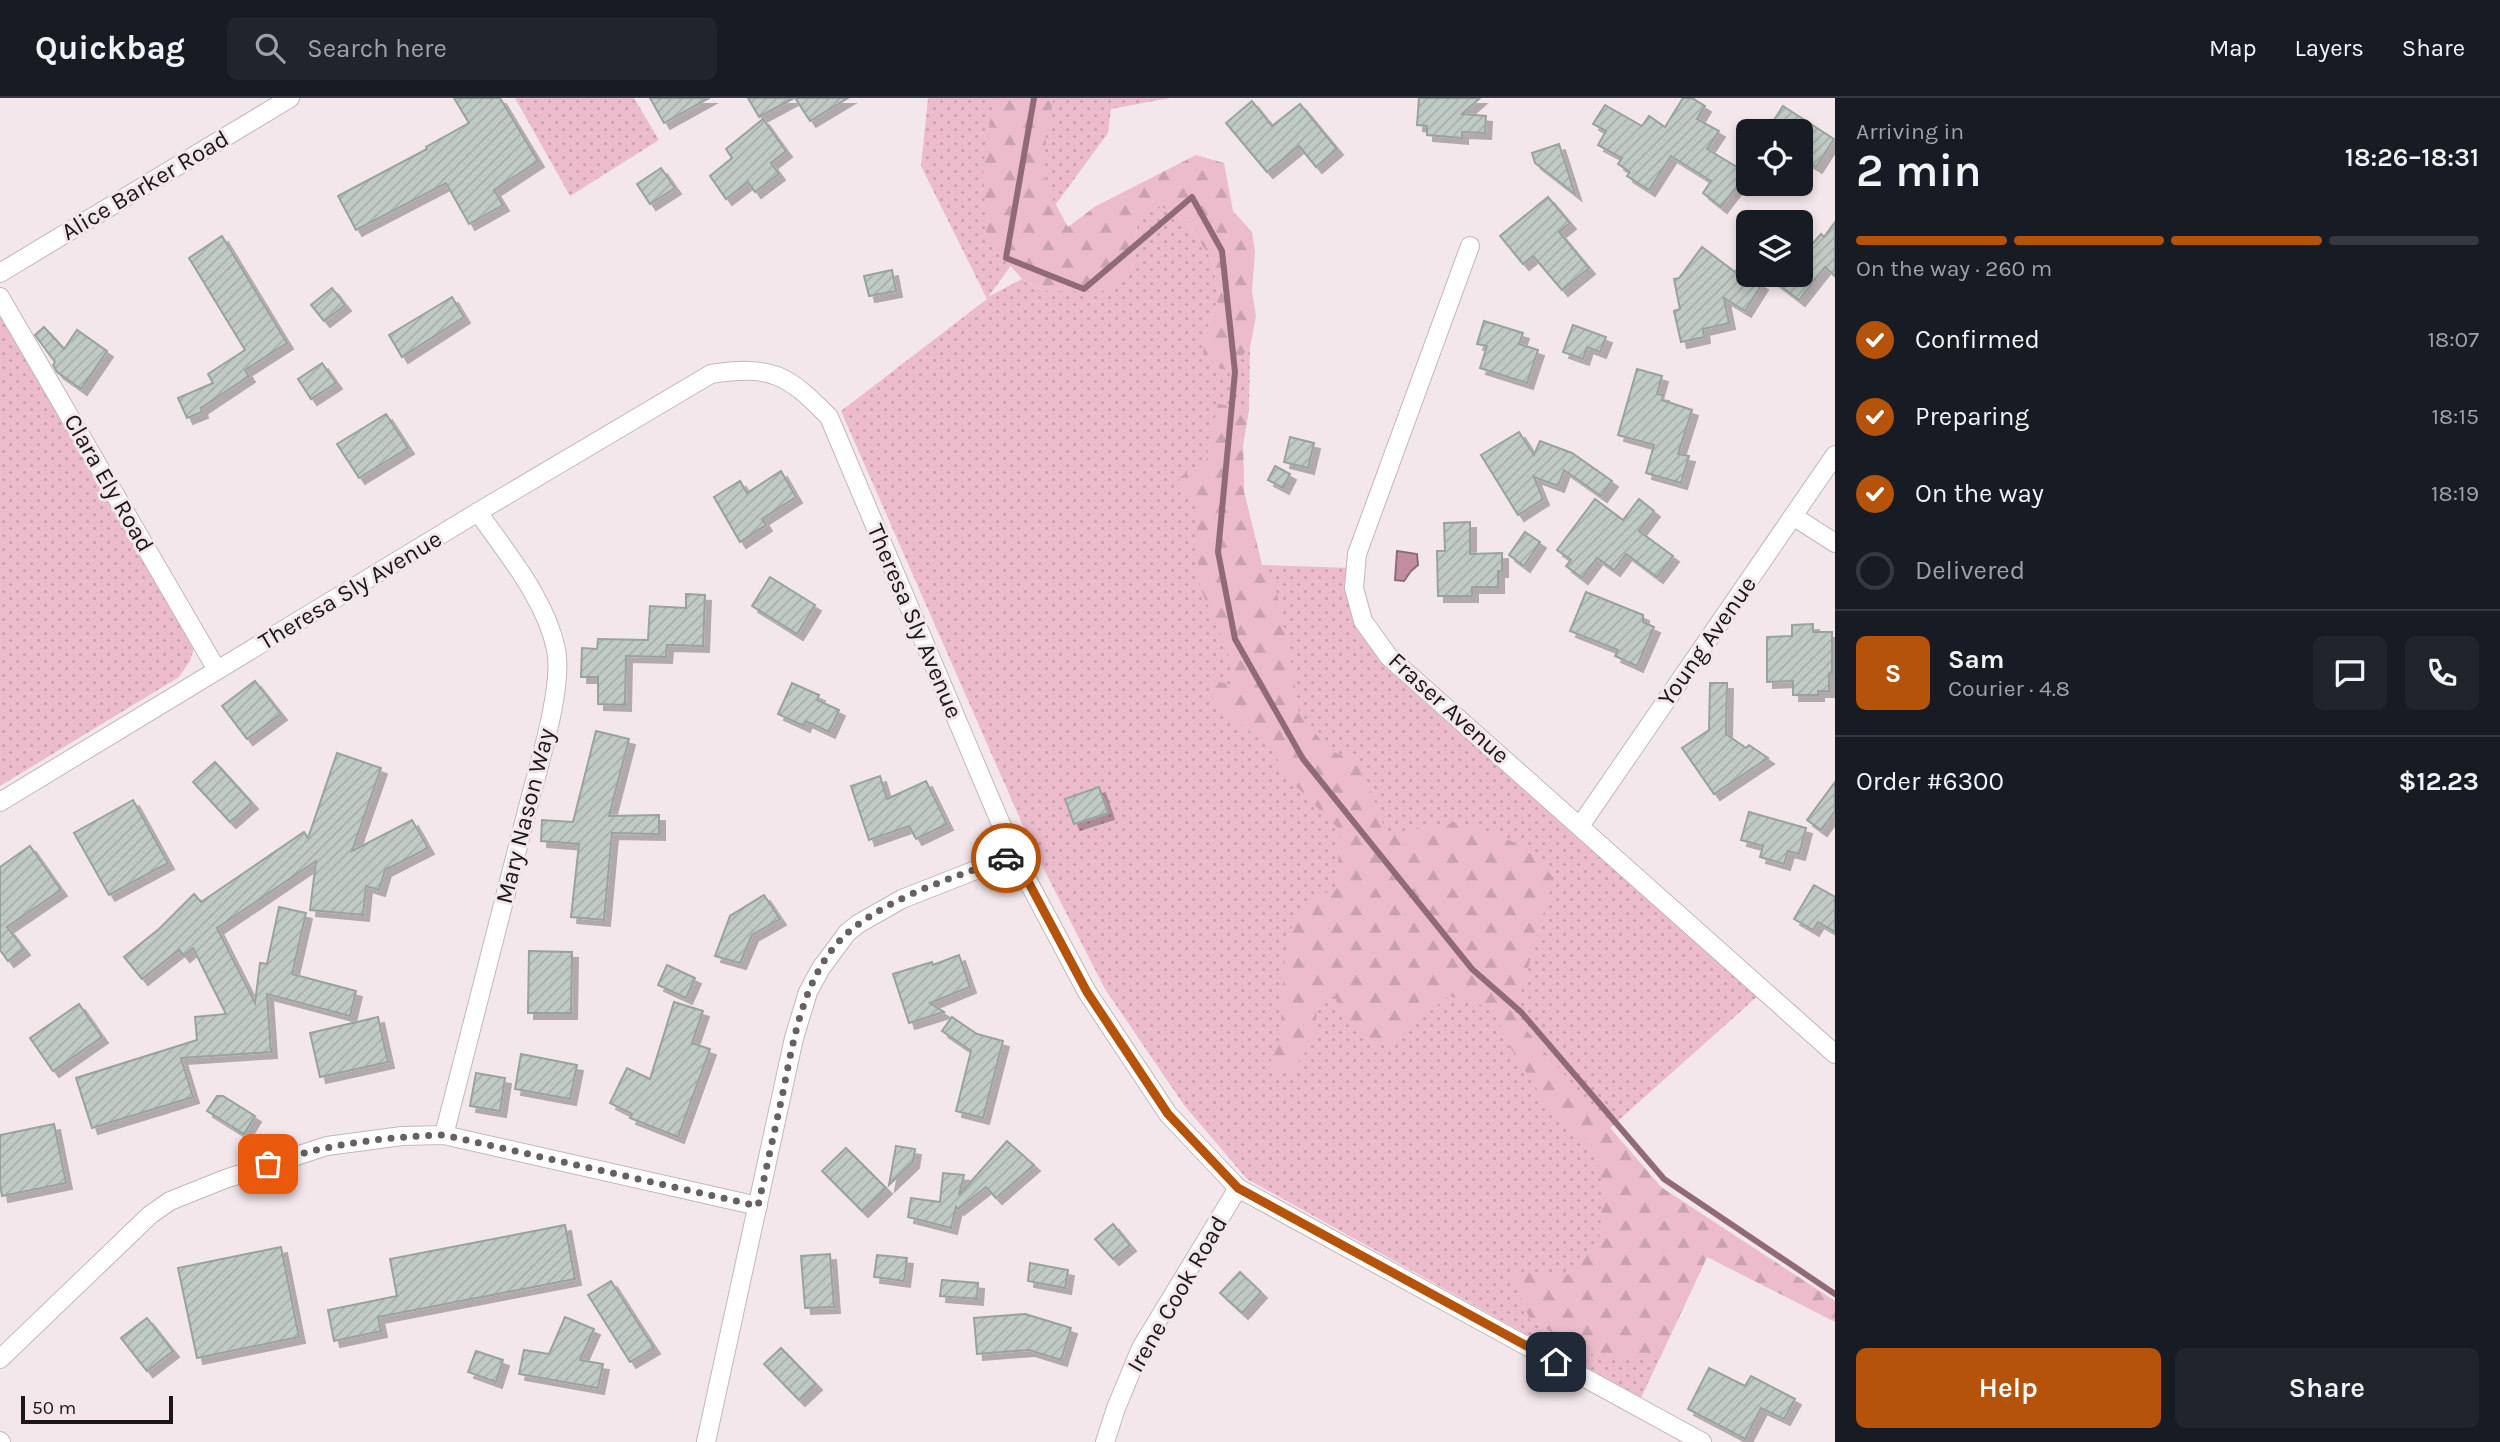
<!DOCTYPE html>
<html lang="en">
<head>
<meta charset="utf-8">
<style>
	body { margin:0; font-family:Karla,sans-serif; background:#20242c; color:#f1f3f6; height:100vh; display:flex; flex-direction:column; font-size:26px; white-space:nowrap }
	* { box-sizing:border-box; margin:0 }
	p { font-size:23px; color:#9ea1a6 }
	.icon { flex:none; width:38px; height:38px; fill:none; stroke:currentColor; stroke-width:2; stroke-linecap:round; stroke-linejoin:round }
	.map { position:relative; flex:1; overflow:hidden }
	.sheet { display:flex; flex-direction:column; background:#171b24; width:665px }
	.sheet>* { flex:none }
	.buttons { position:absolute; left:1736px; top:21px; display:grid; gap:14px }
	.buttons a { display:grid; place-items:center; width:77px; height:77px; border-radius:10px; background:#171b24; box-shadow:0 4px 10px #0003; font-size:35px }
	.scale { position:absolute; left:21px; bottom:18px; width:152px; box-sizing:border-box; padding-left:7px; border:4px solid #1b1718; border-top:0; font-size:19px; line-height:24px; white-space:nowrap; color:#1b1718; -webkit-text-stroke:5px #f3e7eb; paint-order:stroke }
	.pin { position:absolute; display:grid; place-items:center; width:60px; height:60px; color:#fff; margin:-30px; border-radius:14px; box-shadow:0 4px 10px #0006 }
	.courier { position:absolute; display:grid; place-items:center; width:70px; height:70px; margin:-35px; border:5px solid #b45309; border-radius:50%; background:#fff; color:#222; box-shadow:0 2px 9px #0007 }
	.overview em { font-style:normal; font-weight:600 }
	.overview div { display:flex; flex-direction:column-reverse }
	.overview { display:flex; align-items:center; justify-content:space-between; height:119px; padding:0 21px }
	h1 { font-size:46px; font-weight:600; line-height:52px }
	.bar { display:grid; grid-template-columns:repeat(4,1fr); gap:10px 7px; align-content:center; height:84px; padding:0 21px }
	.bar i { height:9px; border-radius:5px; background:#363941 }
	.bar .current { background:#b45309 }
	.bar p { grid-column:span 4 }
	.line { display:flex; align-items:center; gap:18px; padding:0 21px; border-top:2px solid #363941 }
	.line div { flex:1 }
	.round { display:grid; place-items:center; flex:none; width:74px; height:74px; border-radius:10px; background:#20242c }
	ol { padding:0 21px; list-style:none }
	li { display:flex; align-items:center; gap:21px; height:77px }
	li p { margin-inline-start:auto }
	li .icon { padding:7px; border-radius:50%; background:#b45309; color:#fff; stroke-width:4 }
	li:last-child { color:#9ea1a6 }
	li i { width:38px; height:38px; border:4px solid #363941; border-radius:50% }
	.button { display:flex; gap:14px; margin-top:auto; padding:14px 21px }
	.button a { flex:1; height:80px; border-radius:10px; background:#b45309; color:#fff; font-size:28px; font-weight:600; line-height:80px; text-align:center }
	.button a+a { background:#20242c; color:#f1f3f6 }
	header { display:flex; align-items:center; gap:42px; box-sizing:border-box; height:98px; padding:0 35px; background:#171b24; border-bottom:2px solid #363941 }
	header strong { font-size:33px }
	nav { display:flex; gap:38px; margin-inline-start:auto; font-size:24px }
	.search { width:490px; height:63px; background:#20242c; display:flex; align-items:center; gap:18px; box-sizing:border-box; padding:0 24px; border-radius:10px; color:#9ea1a6; font-size:26px }
	main { display:flex; flex:1; min-height:0 }
	.map>svg:first-child { display:block }
	.grass { fill:url(#grass-dots) }
	.forest { fill:url(#forest-firs) }
	.water { fill:#c38da1; stroke:#916a78; stroke-width:2 }
	.lines { fill:none; stroke-linecap:round; stroke-linejoin:round }
	.stream { stroke:#916a78; stroke-width:6 }
	.building { fill:url(#building-hatch); stroke:#99a39e; stroke-width:2; filter:url(#shadow) }
	.street-casing { stroke:#c2b7ba; stroke-width:20 }
	.street { stroke:#fff; stroke-width:18 }
	.done { stroke:#676062; stroke-width:7; stroke-dasharray:0 12.6 }
	.route { stroke:#b45309; stroke-width:9 }
	.labels { text-anchor:middle; dominant-baseline:central; stroke-width:6; stroke-linejoin:round; paint-order:stroke }
	.street-label { font-size:24px; fill:#1b1718; stroke:#f3e7eb }
</style>
</head>
<body>
<header>
<strong>Quickbag</strong>
<div class="search"><svg class="icon" aria-label="search" viewBox="0 0 24 24"><circle cx="10" cy="10" r="6"/><path d="M15 15l6 6"/></svg>Search here</div>
<nav><a>Map</a><a>Layers</a><a>Share</a></nav>
</header>
<main>
<div class="map">
<svg width="1835" height="1344" viewBox="0 0 1835 1344">
	<defs>
		<pattern id="grass-dots" width="8" height="8" patternUnits="userSpaceOnUse" patternTransform="scale(1.75)"><rect width="8" height="8" fill="#ecbccd"/><path d="M2 2h.1M6 6h.1" fill="none" stroke="#caa1af" stroke-width="1.8" stroke-linecap="round"/></pattern>
		<pattern id="forest-firs" width="22" height="20" patternUnits="userSpaceOnUse" patternTransform="scale(1.75)"><rect width="22" height="20" fill="#ecbccd"/><path d="M5 1l3.5 6h-7zM16 11l3.5 6h-7z" fill="#caa1af"/></pattern>
		<pattern id="building-hatch" width="6" height="6" patternUnits="userSpaceOnUse" patternTransform="scale(1.75)"><rect width="6" height="6" fill="#c1cbc5"/><path d="M-1 1l2-2M0 6l6-6M5 7l2-2" fill="none" stroke="#a5aea8"/></pattern>
		<filter id="shadow"><feDropShadow dx="6" dy="6" stdDeviation="0" flood-color="#0004"/></filter>
	</defs>
	<rect width="100%" height="100%" fill="#f3e7eb"/>
	<g class="grass">
		<path d="M 515,0 L 634,0 L 659,42 L 570,98 Z"/>
		<path d="M 928,0 L 1170,0 L 1111,11 L 1108,35 L 988,199 L 1022,181 L 1044,193 L 1132,171 L 1138,118 L 1160,108 L 1185,122 L 1212,162 L 1219,198 L 1204,239 L 1227,272 L 1250,250 L 1249,311 L 1243,347 L 1244,394 L 1262,467 L 1350,470 L 1357,525 L 1760,896 L 1610,1030 L 1661,1089 L 1707,1159 L 1641,1300 L 1247,1081 L 1184,1007 L 1105,891 L 1031,746 L 841,313 L 987,201 L 921,68 Z"/>
		<path d="M 0,206 L 196,544 L 190,563 L 179,579 L 0,688 Z"/>
	</g>
	<g class="forest">
		<path d="M 994,0 L 1054,0 L 1046,36 L 1044,85 L 1068,129 L 1096,108 L 1196,57 L 1224,65 L 1233,113 L 1252,134 L 1255,154 L 1252,193 L 1256,218 L 1250,250 L 1227,272 L 1203,264 L 1204,239 L 1219,198 L 1212,162 L 1185,122 L 1160,108 L 1138,119 L 1132,171 L 1103,193 L 1044,193 L 1022,181 L 997,152 L 986,134 L 983,67 Z"/>
		<path d="M 1218,306 L 1249,311 L 1243,347 L 1244,394 L 1262,467 L 1274,482 L 1294,578 L 1298,612 L 1328,652 L 1360,664 L 1387,736 L 1460,724 L 1524,748 L 1554,780 L 1514,918 L 1661,1089 L 1832,1201 L 1835,1203 L 1835,1224 L 1707,1159 L 1659,1262 L 1599,1260 L 1530,1222 L 1511,1173 L 1569,1177 L 1599,1145 L 1603,1091 L 1595,1050 L 1546,1005 L 1510,949 L 1493,910 L 1449,898 L 1386,948 L 1350,930 L 1334,898 L 1317,911 L 1314,941 L 1290,976 L 1266,973 L 1280,943 L 1284,866 L 1293,824 L 1307,806 L 1337,788 L 1340,732 L 1294,686 L 1266,644 L 1210,606 L 1212,583 L 1236,587 L 1225,545 L 1200,490 L 1197,444 L 1198,400 L 1181,399 L 1179,380 L 1206,362 Z"/>
	</g>
	<path class="water" d="M 1397,453 L 1417,456 L 1418,467 L 1411,473 L 1404,483 L 1395,482 Z"/>
	<g class="lines">
		<path class="stream" d="M 1034,0 L 1006,160 L 1084,191 L 1192,99 L 1222,153 L 1235,274 L 1218,454 L 1235,541 L 1303,661 L 1472,871 L 1521,914 L 1664,1081 L 1835,1196"/>
	</g>
	<g class="building">
		<path d="M 454,0 L 500,0 L 538,63 L 494,92 L 503,107 L 469,126 L 446,85 L 356,132 L 338,98 L 427,51 L 426,49 L 469,25 Z"/>
		<path d="M 650,0 L 709,0 L 664,25 Z"/>
		<path d="M 748,0 L 794,0 L 759,19 Z"/>
		<path d="M 795,0 L 848,0 L 810,23 Z"/>
		<path d="M 1419,0 L 1480,0 L 1462,16 L 1486,18 L 1485,35 L 1462,34 L 1462,40 L 1427,37 L 1427,28 L 1417,27 Z"/>
		<path d="M 1683,0 L 1692,0 L 1705,8 L 1697,21 L 1719,33 L 1707,51 L 1747,75 L 1721,109 L 1703,95 L 1711,83 L 1671,58 L 1649,92 L 1627,78 L 1630,74 L 1618,66 L 1622,60 L 1598,47 L 1606,33 L 1593,26 L 1605,7 L 1642,28 L 1649,18 L 1665,29 Z"/>
		<path d="M 1252,3 L 1272,28 L 1300,6 L 1337,51 L 1316,69 L 1299,48 L 1267,74 L 1226,25 Z"/>
		<path d="M 1783,8 L 1834,41 L 1816,69 L 1801,60 L 1801,33 L 1767,33 Z"/>
		<path d="M 763,21 L 786,53 L 771,65 L 779,76 L 755,94 L 748,84 L 726,101 L 710,78 L 732,60 L 726,51 Z"/>
		<path d="M 1559,46 L 1575,96 L 1535,65 L 1532,55 Z"/>
		<path d="M 661,70 L 675,90 L 650,106 L 637,86 Z"/>
		<path d="M 1548,99 L 1570,125 L 1559,134 L 1589,170 L 1562,192 L 1533,158 L 1523,166 L 1500,138 Z"/>
		<path d="M 1835,124 L 1835,178 L 1825,169 L 1799,202 L 1766,177 L 1801,177 L 1801,159 L 1821,136 L 1824,139 Z"/>
		<path d="M 222,138 L 287,245 L 245,272 L 249,278 L 201,310 L 202,314 L 187,320 L 178,300 L 213,285 L 208,276 L 245,252 L 189,160 Z"/>
		<path d="M 1702,149 L 1735,174 L 1737,171 L 1762,186 L 1745,213 L 1724,200 L 1729,225 L 1703,231 L 1704,239 L 1681,244 L 1674,213 L 1680,211 L 1674,181 L 1679,180 Z"/>
		<path d="M 892,172 L 896,193 L 869,198 L 864,178 Z"/>
		<path d="M 332,190 L 345,207 L 324,223 L 311,207 Z"/>
		<path d="M 452,199 L 464,219 L 402,259 L 389,237 Z"/>
		<path d="M 1484,223 L 1523,235 L 1519,246 L 1538,252 L 1527,285 L 1480,270 L 1487,248 L 1477,246 Z"/>
		<path d="M 1573,227 L 1606,239 L 1600,254 L 1587,249 L 1583,261 L 1563,254 Z"/>
		<path d="M 44,229 L 64,251 L 77,232 L 107,253 L 81,291 L 57,274 L 53,267 L 55,264 L 35,237 Z"/>
		<path d="M 322,265 L 336,285 L 311,301 L 298,281 Z"/>
		<path d="M 1637,271 L 1662,278 L 1657,296 L 1663,297 L 1662,302 L 1692,312 L 1678,356 L 1689,358 L 1681,385 L 1646,375 L 1654,347 L 1618,337 Z"/>
		<path d="M 386,316 L 408,350 L 359,380 L 337,346 Z"/>
		<path d="M 1519,334 L 1534,357 L 1540,343 L 1572,355 L 1612,383 L 1601,398 L 1564,372 L 1558,388 L 1534,379 L 1543,401 L 1518,417 L 1481,357 Z"/>
		<path d="M 1290,339 L 1314,345 L 1308,370 L 1284,364 Z"/>
		<path d="M 1275,368 L 1290,376 L 1283,390 L 1268,382 Z"/>
		<path d="M 781,373 L 796,399 L 762,421 L 766,427 L 740,444 L 714,399 L 740,383 L 747,395 Z"/>
		<path d="M 1595,401 L 1623,422 L 1639,401 L 1654,413 L 1639,433 L 1673,458 L 1657,479 L 1626,456 L 1614,472 L 1597,460 L 1582,480 L 1566,468 L 1571,462 L 1557,452 Z"/>
		<path d="M 1470,424 L 1470,456 L 1502,455 L 1502,473 L 1498,473 L 1498,489 L 1472,489 L 1472,498 L 1438,498 L 1437,453 L 1445,453 L 1444,425 Z"/>
		<path d="M 1525,434 L 1540,444 L 1524,468 L 1509,457 Z"/>
		<path d="M 770,479 L 815,507 L 797,536 L 752,508 Z"/>
		<path d="M 1586,494 L 1643,517 L 1643,524 L 1654,529 L 1637,568 L 1615,558 L 1618,552 L 1570,533 Z"/>
		<path d="M 686,496 L 705,497 L 703,548 L 667,547 L 666,559 L 626,558 L 625,607 L 598,606 L 598,579 L 581,579 L 582,550 L 597,551 L 598,541 L 648,542 L 650,508 L 686,510 Z"/>
		<path d="M 1813,526 L 1813,534 L 1832,534 L 1832,575 L 1829,575 L 1829,593 L 1818,593 L 1818,597 L 1793,597 L 1793,583 L 1767,584 L 1767,539 L 1792,538 L 1792,527 Z"/>
		<path d="M 255,583 L 281,616 L 247,641 L 222,608 Z"/>
		<path d="M 792,585 L 819,597 L 817,602 L 839,612 L 829,634 L 806,623 L 804,628 L 778,616 Z"/>
		<path d="M 1710,585 L 1727,585 L 1726,636 L 1746,650 L 1749,647 L 1768,660 L 1714,696 L 1682,650 L 1709,632 Z"/>
		<path d="M 596,633 L 629,641 L 609,718 L 659,717 L 659,736 L 612,735 L 604,822 L 571,819 L 579,746 L 541,743 L 542,722 L 573,724 Z"/>
		<path d="M 337,655 L 381,670 L 352,753 L 412,722 L 428,750 L 385,772 L 379,792 L 366,788 L 363,817 L 310,812 L 316,763 L 217,830 L 255,905 L 260,865 L 267,866 L 279,809 L 306,815 L 292,876 L 356,893 L 350,918 L 267,896 L 271,954 L 181,960 L 193,999 L 92,1030 L 76,980 L 197,942 L 195,919 L 226,916 L 193,850 L 184,858 L 179,852 L 142,881 L 124,859 L 159,831 L 194,796 L 201,804 L 304,734 L 308,740 Z"/>
		<path d="M 215,664 L 252,705 L 230,724 L 193,684 Z"/>
		<path d="M 880,678 L 887,701 L 926,683 L 947,726 L 916,741 L 909,728 L 869,742 L 851,688 Z"/>
		<path d="M 1835,684 L 1835,713 L 1821,732 L 1807,722 Z"/>
		<path d="M 1099,689 L 1108,715 L 1074,726 L 1065,701 Z"/>
		<path d="M 133,702 L 168,765 L 109,797 L 74,735 Z"/>
		<path d="M 1749,714 L 1806,730 L 1799,756 L 1788,753 L 1784,766 L 1760,759 L 1763,748 L 1741,742 Z"/>
		<path d="M 30,748 L 61,792 L 7,829 L 24,851 L 8,863 L 0,852 L 0,769 Z"/>
		<path d="M 1814,787 L 1835,799 L 1835,834 L 1818,824 L 1813,832 L 1794,821 Z"/>
		<path d="M 764,797 L 780,821 L 752,837 L 740,865 L 715,858 L 730,818 Z"/>
		<path d="M 529,853 L 572,854 L 571,915 L 528,915 Z"/>
		<path d="M 959,857 L 970,889 L 930,905 L 944,914 L 909,925 L 893,876 L 932,864 L 933,867 Z"/>
		<path d="M 667,867 L 695,880 L 686,900 L 658,887 Z"/>
		<path d="M 674,904 L 703,913 L 692,945 L 710,951 L 678,1039 L 630,1020 L 632,1016 L 610,1005 L 627,970 L 650,981 Z"/>
		<path d="M 79,906 L 102,939 L 53,973 L 30,940 Z"/>
		<path d="M 378,919 L 388,964 L 320,979 L 310,935 Z"/>
		<path d="M 952,919 L 977,936 L 1003,943 L 983,1020 L 956,1013 L 971,953 L 942,933 Z"/>
		<path d="M 521,956 L 577,967 L 570,1001 L 515,991 Z"/>
		<path d="M 476,975 L 505,980 L 500,1013 L 470,1008 Z"/>
		<path d="M 217,998 L 223,998 L 255,1018 L 244,1036 L 207,1013 Z"/>
		<path d="M 54,1026 L 66,1085 L 2,1098 L 0,1086 L 0,1037 Z"/>
		<path d="M 1007,1043 L 1034,1067 L 996,1100 L 986,1089 L 958,1111 L 956,1109 L 951,1130 L 908,1119 L 911,1100 L 940,1104 L 943,1075 L 964,1077 L 959,1097 Z"/>
		<path d="M 896,1048 L 915,1051 L 913,1064 L 889,1087 Z"/>
		<path d="M 846,1050 L 886,1090 L 862,1113 L 822,1073 Z"/>
		<path d="M 1113,1126 L 1130,1147 L 1113,1161 L 1095,1141 Z"/>
		<path d="M 565,1127 L 575,1181 L 378,1219 L 381,1233 L 334,1243 L 328,1212 L 397,1198 L 390,1161 Z"/>
		<path d="M 281,1149 L 299,1239 L 197,1260 L 178,1170 Z"/>
		<path d="M 830,1156 L 834,1209 L 805,1210 L 801,1158 Z"/>
		<path d="M 877,1157 L 907,1160 L 904,1183 L 874,1179 Z"/>
		<path d="M 1030,1165 L 1068,1172 L 1065,1190 L 1028,1183 Z"/>
		<path d="M 1240,1174 L 1261,1194 L 1242,1215 L 1220,1195 Z"/>
		<path d="M 942,1182 L 978,1185 L 977,1201 L 940,1198 Z"/>
		<path d="M 611,1183 L 654,1250 L 630,1264 L 588,1197 Z"/>
		<path d="M 1025,1216 L 1071,1230 L 1061,1262 L 1029,1252 L 977,1256 L 974,1220 Z"/>
		<path d="M 565,1219 L 594,1231 L 580,1262 L 603,1266 L 598,1290 L 519,1276 L 524,1252 L 549,1256 Z"/>
		<path d="M 147,1220 L 173,1253 L 147,1273 L 121,1240 Z"/>
		<path d="M 781,1250 L 816,1286 L 799,1302 L 764,1266 Z"/>
		<path d="M 476,1253 L 503,1262 L 496,1284 L 468,1274 Z"/>
		<path d="M 1709,1270 L 1745,1288 L 1751,1278 L 1795,1301 L 1784,1321 L 1761,1310 L 1745,1341 L 1688,1311 Z"/>
	</g>
	<g class="lines">
		<defs>
			<g id="street">
				<path d="M 1470,148 L 1357,456 L 1354,490 L 1363,523 L 1389,559 L 1835,956"/>
				<path d="M 0,175 L 290,0"/>
				<path d="M 0,199 L 217,572"/>
				<path d="M 1793,418 L 1835,445"/>
				<path d="M 0,704 L 478,414 L 711,276 C 772,267 787,276 829,319 L 1014,757 L 1087,894 L 1168,1016 L 1238,1090 L 1702,1344"/>
				<path d="M 1580,728 L 1835,357"/>
				<path d="M 444,1037 C 471,929 499,821 527,713 C 537,672 564,590 556,551 C 545,500 507,456 478,414"/>
				<path d="M 0,1261 L 150,1117 L 170,1103 L 225,1081 L 327,1048 L 402,1038 L 444,1037 L 758,1108"/>
				<path d="M 0,1343 L 1,1344"/>
				<path d="M 706,1344 L 794,940 L 808,894 L 821,870 L 847,835 L 858,826 L 902,801 L 1014,757"/>
				<path d="M 1105,1344 L 1116,1310 L 1141,1250 L 1238,1090"/>
			</g>
		</defs>
		<use href="#street" class="street-casing"/>
		<use href="#street" class="street"/>
	</g>
	<g class="lines">
		<path class="done" d="M 268,1066 C 326,1046 383,1039 444,1037 L 758,1108 C 766,1072 774,1035 782,999 C 794,940 804,867 856,828 C 900,795 956,779 1006,760"/>
		<path class="route" d="M 1006,760 L 1014,757 L 1087,894 L 1168,1016 L 1238,1090 L 1556,1264"/>
	</g>
	<g class="labels">
		<g class="street-label">
			<text transform="translate(145 87) rotate(-31)">Alice Barker Road</text>
			<text transform="translate(109 385) rotate(60)">Clara Ely Road</text>
			<text transform="translate(350 492) rotate(-31)">Theresa Sly Avenue</text>
			<text transform="translate(915 523) rotate(67)">Theresa Sly Avenue</text>
			<text transform="translate(1707 543) rotate(-55)">Young Avenue</text>
			<text transform="translate(1449 610) rotate(42)">Fraser Avenue</text>
			<text transform="translate(525 718) rotate(-76)">Mary Nason Way</text>
			<text transform="translate(1177 1196) rotate(-60)">Irene Cook Road</text>
		</g>
	</g>
</svg>
<div class="buttons">
<a><svg class="icon" aria-label="locate" viewBox="0 0 24 24"><circle cx="12" cy="12" r="6"/><path d="M12 2v4M12 18v4M2 12h4M18 12h4"/></svg></a>
<a><svg class="icon" aria-label="layers" viewBox="0 0 24 24"><path d="M12 4l9 5-9 5-9-5zM3 14l9 5 9-5"/></svg></a>
</div>
<div class="scale">50 m</div>
<div class="pin" style="left:268px;top:1066px;background:#ea580c"><svg class="icon" aria-label="bag" viewBox="0 0 24 24"><path d="M5 8h14l-1 12H6zM9 8a3 3 0 0 1 6 0"/></svg></div>
<div class="pin" style="left:1556px;top:1264px;background:#1f2937"><svg class="icon" aria-label="home" viewBox="0 0 24 24"><path d="M3 11l9-7 9 7M6 9v11h12V9"/></svg></div>
<div class="courier" style="left:1006px;top:760px"><svg class="icon" aria-label="car" viewBox="0 0 24 24"><path d="M5 17H2v-5l4-1 3-4h7l3 4 3 1v5h-3M9 17h6M6 11h13"/><circle cx="7" cy="17" r="2"/><circle cx="17" cy="17" r="2"/></svg></div>
</div>
<section class="sheet">
<div class="overview"><div><h1>2 min</h1><p>Arriving in</p></div><em>18:26–18:31</em></div>
<div class="bar"><i class="current"></i><i class="current"></i><i class="current"></i><i></i><p>On the way · 260 m</p></div>
<ol>
<li><svg class="icon" aria-label="check" viewBox="0 0 24 24"><path d="M5 12l5 5 9-10"/></svg>Confirmed<p>18:07</p></li>
<li><svg class="icon" aria-label="check" viewBox="0 0 24 24"><path d="M5 12l5 5 9-10"/></svg>Preparing<p>18:15</p></li>
<li><svg class="icon" aria-label="check" viewBox="0 0 24 24"><path d="M5 12l5 5 9-10"/></svg>On the way<p>18:19</p></li>
<li><i></i>Delivered</li>
</ol>
<div class="line" style="height:126px"><b class="round" style="background:#b45309;color:#fff">S</b><div><b>Sam</b><p>Courier · 4.8</p></div><a class="round"><svg class="icon" aria-label="chat" viewBox="0 0 24 24"><path d="M4 5h16v11H9l-5 4z"/></svg></a><a class="round"><svg class="icon" aria-label="phone" viewBox="0 0 24 24"><path d="M5 4h4l2 5-3 2q2 4 5 5l2-3 5 2v4C11 20 4 13 5 4z"/></svg></a></div>
<div class="line" style="height:91px"><div>Order #6300</div><b>$12.23</b></div>
<div class="button"><a>Help</a><a>Share</a></div>
</section>
</main>
</body>
</html>
